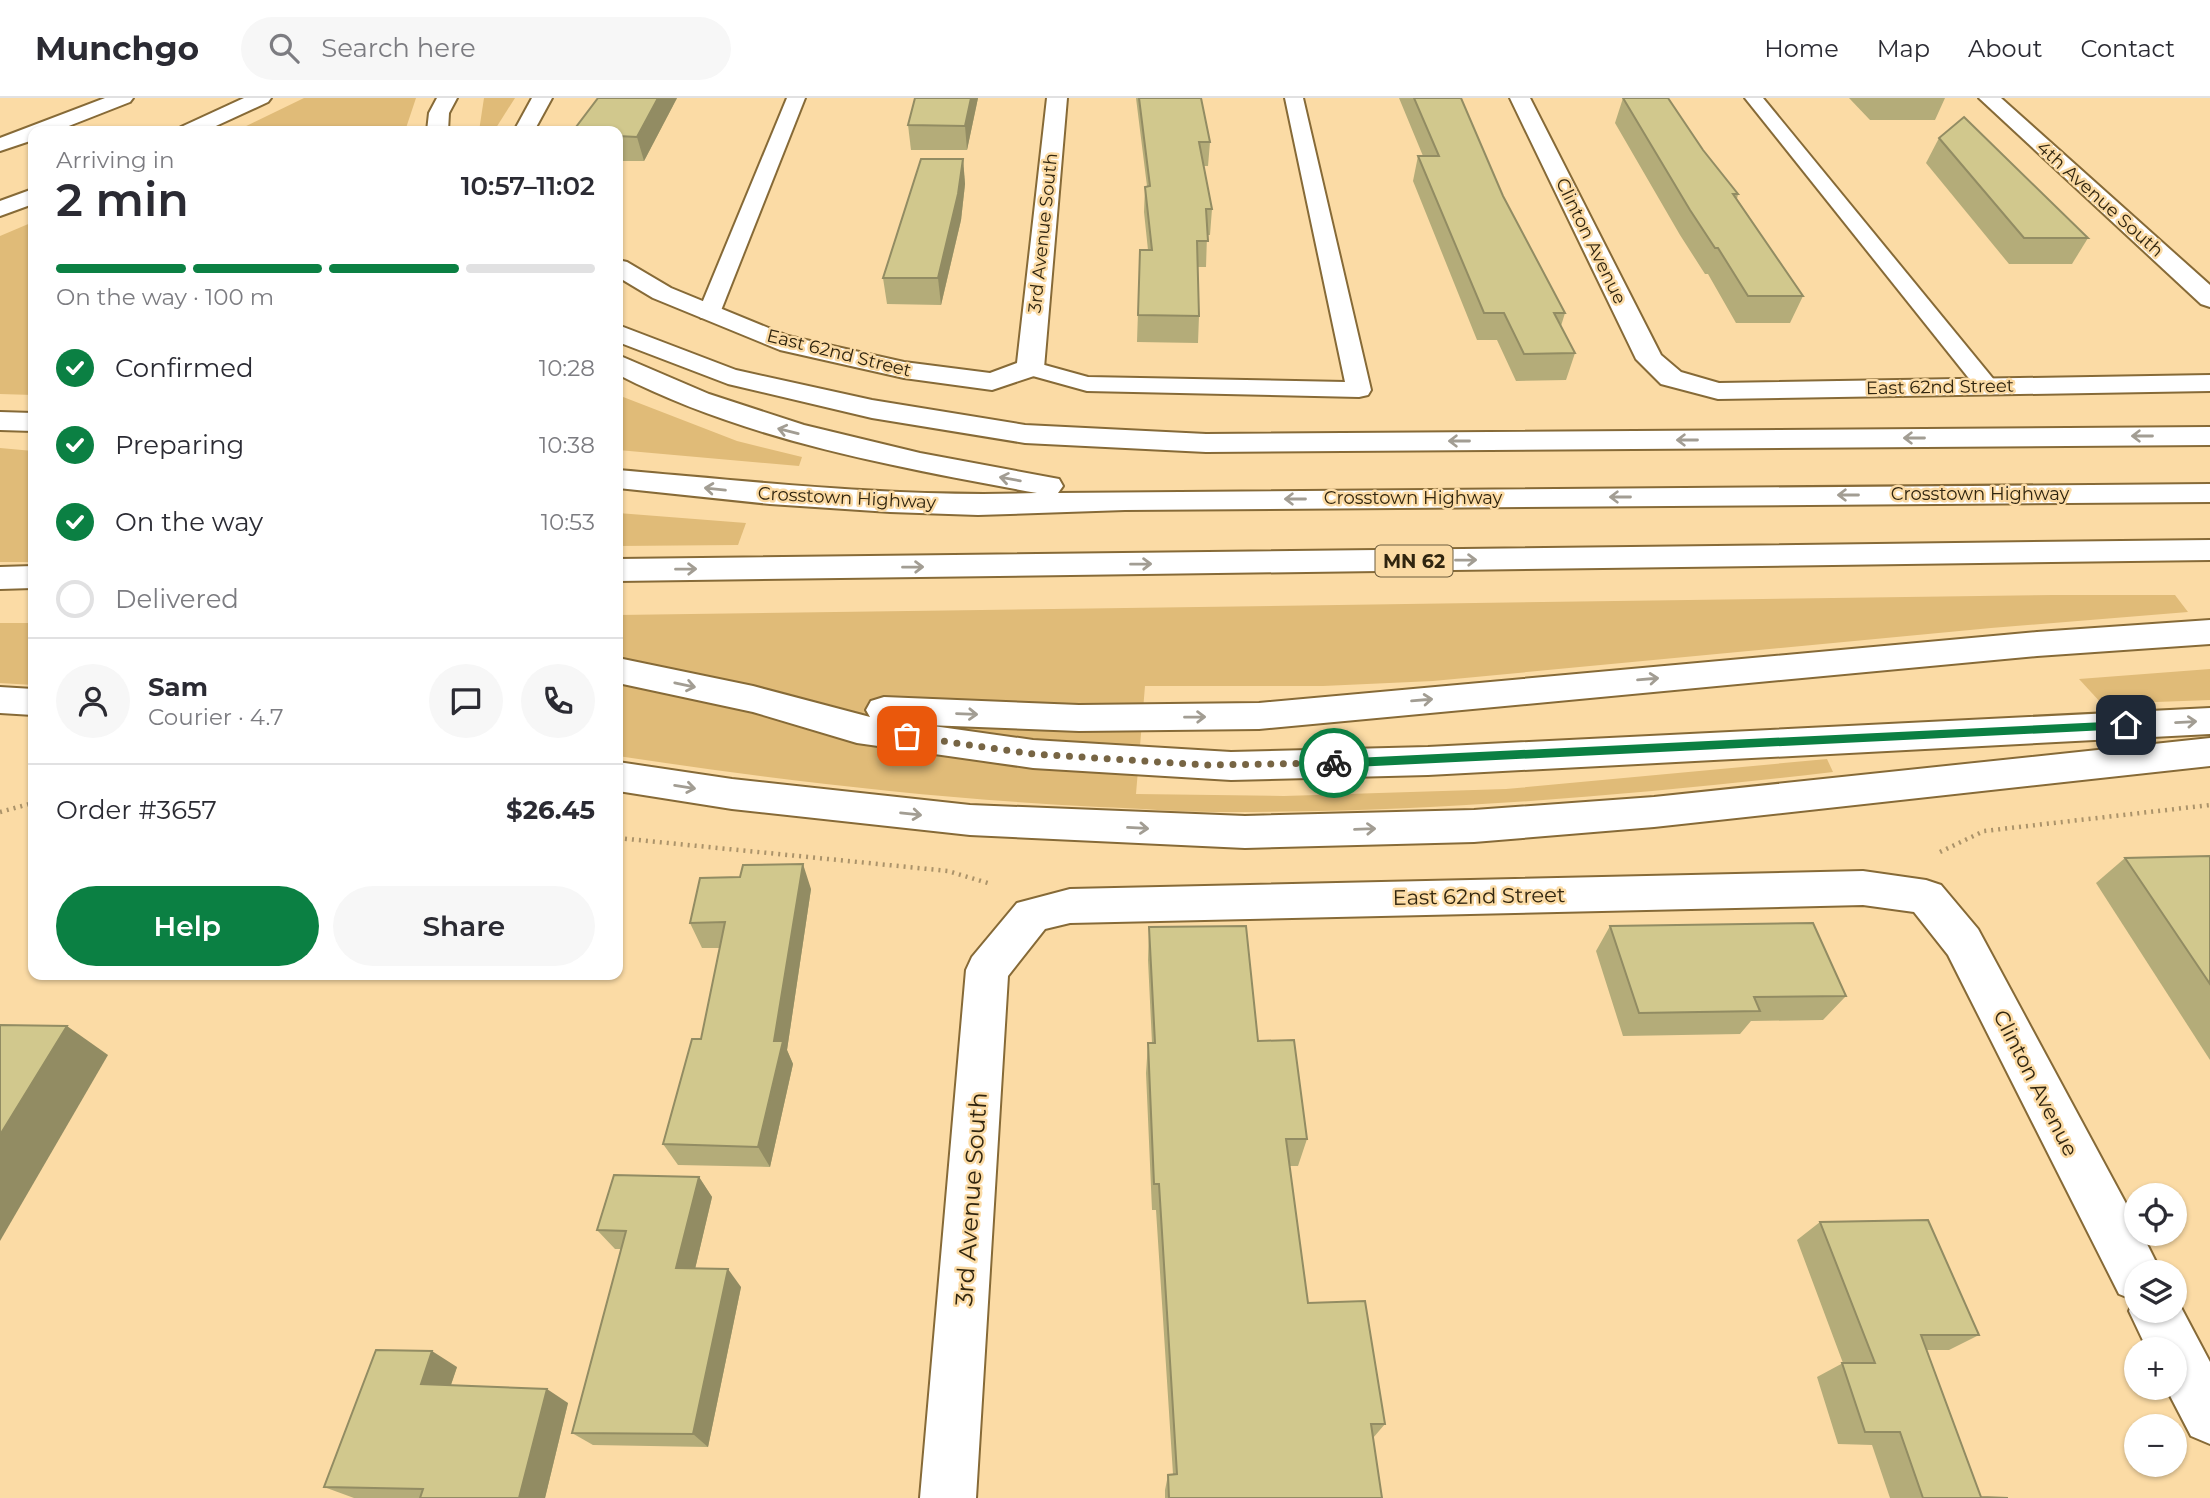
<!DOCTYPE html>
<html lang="en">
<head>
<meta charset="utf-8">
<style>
	body { margin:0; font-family:Montserrat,sans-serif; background:#f7f7f7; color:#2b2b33; height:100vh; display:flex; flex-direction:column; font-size:26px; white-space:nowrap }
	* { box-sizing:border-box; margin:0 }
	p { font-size:23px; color:#7c7c81 }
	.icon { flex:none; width:38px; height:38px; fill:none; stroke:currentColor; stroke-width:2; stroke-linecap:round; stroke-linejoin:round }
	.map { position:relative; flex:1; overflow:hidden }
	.side { position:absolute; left:28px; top:28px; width:595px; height:854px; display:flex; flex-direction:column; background:#fff; border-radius:14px; box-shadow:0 2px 5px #0004 }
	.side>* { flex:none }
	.controls { position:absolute; left:2124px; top:1085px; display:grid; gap:14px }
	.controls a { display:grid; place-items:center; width:63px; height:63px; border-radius:50%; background:#fff; box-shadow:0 2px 5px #0004; font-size:35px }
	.pin { position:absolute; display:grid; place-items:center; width:60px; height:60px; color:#fff; margin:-30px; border-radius:14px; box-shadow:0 4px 10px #0006 }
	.courier { position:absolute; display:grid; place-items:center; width:70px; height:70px; margin:-35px; border:5px solid #0b8043; border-radius:50%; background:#fff; color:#222; box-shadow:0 2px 9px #0007 }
	.head em { font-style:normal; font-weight:600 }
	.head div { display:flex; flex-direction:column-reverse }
	.head { display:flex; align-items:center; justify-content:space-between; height:119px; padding:0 28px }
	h1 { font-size:46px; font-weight:600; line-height:52px }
	.bar { display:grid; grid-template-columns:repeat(4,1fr); gap:10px 7px; align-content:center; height:84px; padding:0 28px }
	.bar i { height:9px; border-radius:5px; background:#e1e1e2 }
	.bar .current { background:#0b8043 }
	.bar p { grid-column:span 4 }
	.line { display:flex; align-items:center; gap:18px; padding:0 28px; border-top:2px solid #e1e1e2 }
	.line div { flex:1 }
	.round { display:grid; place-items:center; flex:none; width:74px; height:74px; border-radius:37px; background:#f7f7f7 }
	ol { padding:0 28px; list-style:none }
	li { display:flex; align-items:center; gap:21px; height:77px }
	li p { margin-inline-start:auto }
	li .icon { padding:7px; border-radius:50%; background:#0b8043; color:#fff; stroke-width:4 }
	li:last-child { color:#7c7c81 }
	li i { width:38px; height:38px; border:4px solid #e1e1e2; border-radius:50% }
	.cta { display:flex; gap:14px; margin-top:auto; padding:14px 28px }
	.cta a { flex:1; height:80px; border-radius:42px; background:#0b8043; color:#fff; font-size:28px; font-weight:600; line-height:80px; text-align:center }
	.cta a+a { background:#f7f7f7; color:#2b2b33 }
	header { display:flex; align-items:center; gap:42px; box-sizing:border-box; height:98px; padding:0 35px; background:#fff; border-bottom:2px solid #e1e1e2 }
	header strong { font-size:33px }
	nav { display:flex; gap:38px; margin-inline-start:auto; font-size:24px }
	.search { width:490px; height:63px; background:#f7f7f7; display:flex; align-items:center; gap:18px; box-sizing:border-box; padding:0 24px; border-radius:38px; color:#7c7c81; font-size:26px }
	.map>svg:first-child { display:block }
	.green { fill:#e0bb78 }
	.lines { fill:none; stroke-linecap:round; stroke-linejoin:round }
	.lane-casing { stroke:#866a37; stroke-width:4 }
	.street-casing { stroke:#866a37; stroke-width:4 }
	.highway-casing { stroke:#866a37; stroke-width:4 }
	.path { stroke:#ab936a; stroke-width:4.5; stroke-dasharray:2 5; stroke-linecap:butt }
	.lane { fill:#fff; fill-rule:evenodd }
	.street { fill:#fff; fill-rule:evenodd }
	.highway { fill:#fff; fill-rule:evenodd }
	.wall { fill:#b4ac79 }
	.shaded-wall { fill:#928c63 }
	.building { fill:#d1c88d; stroke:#928c63; stroke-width:2 }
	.oneway { stroke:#a29d93 }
	.route { fill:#0b8043 }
	.done { stroke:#776544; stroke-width:7; stroke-dasharray:0 12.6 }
	.labels { text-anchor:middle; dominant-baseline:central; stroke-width:5; stroke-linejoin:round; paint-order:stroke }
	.far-street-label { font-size:18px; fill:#30250f; stroke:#fbdba5 }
	.shield { fill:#fbdba5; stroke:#6d5c3c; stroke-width:2 }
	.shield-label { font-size:19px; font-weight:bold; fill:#30250f }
	.street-label { font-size:21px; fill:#30250f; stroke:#fbdba5 }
	.near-street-label { font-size:24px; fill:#30250f; stroke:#fbdba5 }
</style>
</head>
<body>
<header>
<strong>Munchgo</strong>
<div class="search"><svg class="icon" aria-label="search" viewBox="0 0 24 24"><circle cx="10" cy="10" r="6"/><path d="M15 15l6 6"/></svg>Search here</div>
<nav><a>Home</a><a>Map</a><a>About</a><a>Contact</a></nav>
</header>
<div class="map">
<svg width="2210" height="1400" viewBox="0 0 2210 1400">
	<rect width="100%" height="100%" fill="#fbdba5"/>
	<g class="green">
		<path d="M 304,0 L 416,0 L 405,33 L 236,33 Z"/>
		<path d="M 484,0 L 515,0 L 494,33 L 479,33 Z"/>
		<path d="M 33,124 L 33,297 L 0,296 L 0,138 Z"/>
		<path d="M 618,297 L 737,343 L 802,359 L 799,368 L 618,352 Z"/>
		<path d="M 0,350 L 33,353 L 33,464 L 0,464 Z"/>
		<path d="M 618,415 L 746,425 L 738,447 L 618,448 Z"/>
		<path d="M 2053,497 L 2175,497 L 2188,514 L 1991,530 L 1433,583 L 1323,588 L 1145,588 L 1136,696 L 1284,698 L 1506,691 L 1827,661 L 1833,674 C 1628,698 1422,715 1215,714 C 1177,714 1138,710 1099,709 C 938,701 777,682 618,658 L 618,517 Z"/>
		<path d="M 0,525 L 33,525 L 33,587 L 0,585 Z"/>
		<path d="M 2210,571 L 2210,602 L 2102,606 L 2079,581 Z"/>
	</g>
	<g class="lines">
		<defs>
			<g id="lane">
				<path d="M 787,0 L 805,0 L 720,215 L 717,220 L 701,220 L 698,215 Z"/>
				<path d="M 1285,0 L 1303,0 L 1371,292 L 1368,297 L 1359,299 L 1087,293 L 1022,275 L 1018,270 L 1022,265 L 1030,263 L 1088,279 L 1345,284 Z"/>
				<path d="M 1745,0 L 1763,0 L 1995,283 L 1999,288 L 1995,293 L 1987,295 L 1979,293 Z"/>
			</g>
			<g id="street">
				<path d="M 532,0 L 552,0 L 534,33 L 514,33 Z"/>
				<path d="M 1047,0 L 1067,0 L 1044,270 L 1040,276 L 992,292 L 904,280 L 780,252 L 653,200 L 618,179 L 618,162 L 627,164 L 671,190 L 788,238 L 904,264 L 990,275 L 1017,265 Z"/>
				<path d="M 1510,0 L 1530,0 L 1661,257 L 1681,274 L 1719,285 L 2210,277 L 2210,293 L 1718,301 L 1661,286 L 1636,261 Z"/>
				<path d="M 1979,0 L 2001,0 L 2210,187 L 2210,209 L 2201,206 Z"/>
				<path d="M 1863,773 L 1926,782 L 1941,787 L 1978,831 L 2137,1126 L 2137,1136 L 2142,1136 L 2161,1174 L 2137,1174 L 2137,1213 L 2175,1213 L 2175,1198 L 2210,1264 L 2210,1346 L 2191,1338 L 2166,1290 L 2175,1290 L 2175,1251 L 2147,1251 L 2129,1213 L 2134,1202 L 2119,1196 L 1948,857 L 1914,814 L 1863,807 L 1070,825 L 1045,831 L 1008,878 L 976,1400 L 920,1400 L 966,872 L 972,859 L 1017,805 L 1070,791 Z"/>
			</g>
			<g id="highway">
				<path d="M 105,0 L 133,0 L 130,4 L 56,33 L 33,33 L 33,42 L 0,53 L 0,40 Z"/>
				<path d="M 244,0 L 271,0 L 268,4 L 205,33 L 177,33 L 181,29 Z"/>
				<path d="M 437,0 L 457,0 L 449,15 L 448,33 L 427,33 L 429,15 Z"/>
				<path d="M 33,91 L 33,106 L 0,118 L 0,103 Z"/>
				<path d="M 618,227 L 736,272 L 872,302 L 1025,327 L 1206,336 L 2210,329 L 2210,347 L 1206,354 L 1025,345 L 872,320 L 728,286 L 618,244 Z"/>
				<path d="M 618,257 L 709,296 L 804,327 L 920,355 L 1059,381 L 1063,388 L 1058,395 L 2210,386 L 2210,404 L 1125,412 L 978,417 L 890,414 L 770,406 L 618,390 L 618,372 C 758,384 897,400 1037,395 C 896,369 748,343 619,277 Z"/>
				<path d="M 0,314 L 33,315 L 33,333 L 0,332 Z"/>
				<path d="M 2210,442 L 2210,462 L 618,483 L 618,461 Z"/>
				<path d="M 33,468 L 33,490 L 0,491 L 0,469 Z"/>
				<path d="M 2210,522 L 2210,546 L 2037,558 L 1259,631 L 1079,633 L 926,627 L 1033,642 L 1231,654 L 1428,649 L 2210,610 L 2210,636 L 1428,677 L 1231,682 L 1033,670 L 857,645 L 753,614 L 618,585 L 618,560 L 753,588 L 870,619 L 866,612 L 871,603 L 884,599 L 1079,607 L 1259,605 L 2037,534 Z"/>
				<path d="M 0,589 L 33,591 L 33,617 L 0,615 Z"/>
				<path d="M 2210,640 L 2210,668 L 1654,729 L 1474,744 L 1245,750 L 970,737 L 732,711 L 618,693 L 618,664 L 732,681 L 970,707 L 1245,718 L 1474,712 L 1654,699 Z"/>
			</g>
		</defs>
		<use href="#lane" class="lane-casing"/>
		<use href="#street" class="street-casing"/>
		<use href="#highway" class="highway-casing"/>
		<g class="path">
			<path d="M 0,714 L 33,705"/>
			<path d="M 618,740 L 948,773 L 991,786"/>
			<path d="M 1940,754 L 1984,733 L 2210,707"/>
		</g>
		<use href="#lane" class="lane"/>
		<use href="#street" class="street"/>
		<use href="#highway" class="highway"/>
	</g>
	<g class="wall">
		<path d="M 677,0 L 644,63 L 618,63 L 618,33 Z"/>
		<path d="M 915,0 L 978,0 L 967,52 L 911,52 L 908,27 Z"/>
		<path d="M 1136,0 L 1201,0 L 1210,44 L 1208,68 L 1204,68 L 1212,111 L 1210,137 L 1207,137 L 1206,169 L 1198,169 L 1199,218 L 1198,245 L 1137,244 L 1140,152 L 1148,152 L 1144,114 L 1145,89 L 1147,88 Z"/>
		<path d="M 1399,0 L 1461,0 L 1503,98 L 1565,215 L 1561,228 L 1575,255 L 1566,282 L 1516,283 L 1497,242 L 1477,242 L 1413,83 L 1418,58 L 1423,58 Z"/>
		<path d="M 1623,0 L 1703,52 L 1738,96 L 1737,101 L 1803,198 L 1790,225 L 1736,225 L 1708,176 L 1705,176 L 1680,137 L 1615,25 Z"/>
		<path d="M 1849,0 L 1945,0 L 1935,22 L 1870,22 Z"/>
		<path d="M 1939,40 L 2088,140 L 2072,166 L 2009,166 L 1926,65 Z"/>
		<path d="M 963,61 L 965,86 L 961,122 L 941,207 L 887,206 L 883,180 Z"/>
		<path d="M 2210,758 L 2210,962 L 2096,785 L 2125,760 Z"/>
		<path d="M 811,791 L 787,952 L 793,966 L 770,1069 L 678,1067 L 663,1046 L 701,941 L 720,850 L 702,850 L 690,825 Z"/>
		<path d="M 1610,828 L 1846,898 L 1823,922 L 1751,923 L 1740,936 L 1623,938 L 1596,853 Z"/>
		<path d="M 1149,829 L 1258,943 L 1307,1041 L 1298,1068 L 1289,1068 L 1308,1205 L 1385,1326 L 1373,1340 L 1381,1400 L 1165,1400 L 1165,1392 L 1168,1377 L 1173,1376 L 1156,1112 L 1152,1112 L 1146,975 L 1148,945 L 1152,945 L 1148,862 Z"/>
		<path d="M 699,1079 L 712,1099 L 695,1171 L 741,1189 L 708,1349 L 593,1347 L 572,1335 L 622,1151 L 615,1151 L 597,1132 Z"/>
		<path d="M 1820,1124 L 1979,1237 L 1949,1252 L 1926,1252 L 1981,1399 L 2008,1400 L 1890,1400 L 1872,1347 L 1838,1346 L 1817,1279 L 1843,1265 L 1797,1142 Z"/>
		<path d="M 457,1269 L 451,1287 L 568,1305 L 545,1400 L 354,1400 L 324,1389 Z"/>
	</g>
	<g class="shaded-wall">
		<path d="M 658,0 L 677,0 L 644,63 L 637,39 Z"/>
		<path d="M 971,0 L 978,0 L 967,52 L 965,28 Z"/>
		<path d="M 963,61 L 965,86 L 961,122 L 941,207 L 938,180 Z"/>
		<path d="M 803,766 L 811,791 L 787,952 L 793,966 L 770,1069 L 758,1049 L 774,943 Z"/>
		<path d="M 67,928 L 108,957 L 0,1143 L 0,1037 Z"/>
		<path d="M 699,1079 L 712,1099 L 691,1188 L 676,1170 Z"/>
		<path d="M 728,1171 L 741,1189 L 708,1349 L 693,1336 Z"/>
		<path d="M 432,1253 L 457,1269 L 446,1301 L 421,1286 Z"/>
		<path d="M 547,1291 L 568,1305 L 545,1400 L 519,1400 Z"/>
	</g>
	<g class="building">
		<path d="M 598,0 L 658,0 L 637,39 L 618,38 L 618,33 L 573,33 Z"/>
		<path d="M 915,0 L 971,0 L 965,28 L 908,27 Z"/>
		<path d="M 1139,0 L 1201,0 L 1210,44 L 1199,44 L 1212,111 L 1206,111 L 1208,143 L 1197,143 L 1199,218 L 1138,217 L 1140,152 L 1152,152 L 1145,89 L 1150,88 Z"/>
		<path d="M 1414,0 L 1461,0 L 1503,98 L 1565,215 L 1554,215 L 1575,255 L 1524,256 L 1504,215 L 1484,215 L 1418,58 L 1439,58 Z"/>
		<path d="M 1623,0 L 1668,0 L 1703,52 L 1738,96 L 1733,96 L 1803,198 L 1748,198 L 1718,150 L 1715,150 L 1690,112 Z"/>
		<path d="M 1964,19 L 2088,140 L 2024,140 L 1939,40 Z"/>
		<path d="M 921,61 L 963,61 L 958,96 L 938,180 L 883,180 Z"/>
		<path d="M 2210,758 L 2210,886 L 2125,760 Z"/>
		<path d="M 803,766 L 774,943 L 783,943 L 758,1049 L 663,1046 L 692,941 L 701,941 L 725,824 L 690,825 L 700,780 L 740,779 L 743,767 Z"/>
		<path d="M 1813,825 L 1846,898 L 1754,899 L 1760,913 L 1639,915 L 1610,828 Z"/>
		<path d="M 1246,828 L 1258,943 L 1294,942 L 1307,1041 L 1286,1041 L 1308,1205 L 1365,1203 L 1385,1326 L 1371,1326 L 1382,1400 L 1169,1400 L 1168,1377 L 1177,1376 L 1159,1086 L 1154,1086 L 1148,945 L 1155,945 L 1149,829 Z"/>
		<path d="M 0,927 L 67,928 L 0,1037 Z"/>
		<path d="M 614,1077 L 699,1079 L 676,1170 L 728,1171 L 693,1336 L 572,1335 L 626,1133 L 597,1132 Z"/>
		<path d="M 1928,1122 L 1979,1237 L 1921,1237 L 1981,1399 L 2008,1400 L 1923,1400 L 1900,1334 L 1865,1334 L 1842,1265 L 1875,1265 L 1820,1124 Z"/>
		<path d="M 376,1252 L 432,1253 L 421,1286 L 547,1291 L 519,1400 L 420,1400 L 423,1391 L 324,1389 Z"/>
	</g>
	<defs><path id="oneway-shaft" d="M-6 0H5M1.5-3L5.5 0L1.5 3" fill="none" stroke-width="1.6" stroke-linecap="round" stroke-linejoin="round" transform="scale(1.75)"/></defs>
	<g class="oneway">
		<use href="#oneway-shaft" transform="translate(788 333) rotate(-166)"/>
		<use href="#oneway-shaft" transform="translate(2142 338) rotate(180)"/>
		<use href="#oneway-shaft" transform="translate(1914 340) rotate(180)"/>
		<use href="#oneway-shaft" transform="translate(1687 342) rotate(180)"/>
		<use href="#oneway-shaft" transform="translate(1459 343) rotate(180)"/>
		<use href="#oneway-shaft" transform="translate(1010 381) rotate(-170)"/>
		<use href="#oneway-shaft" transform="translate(715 391) rotate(-174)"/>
		<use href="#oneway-shaft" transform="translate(1848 397) rotate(180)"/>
		<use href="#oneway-shaft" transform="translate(1620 399) rotate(180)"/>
		<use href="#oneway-shaft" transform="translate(1295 401) rotate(180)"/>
		<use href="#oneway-shaft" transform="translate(1466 462) rotate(-1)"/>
		<use href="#oneway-shaft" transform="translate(1141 466) rotate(-1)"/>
		<use href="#oneway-shaft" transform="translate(913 469) rotate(-1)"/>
		<use href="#oneway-shaft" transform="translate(686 471) rotate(-1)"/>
		<use href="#oneway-shaft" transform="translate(1648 581) rotate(-5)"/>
		<use href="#oneway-shaft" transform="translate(685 587) rotate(12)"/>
		<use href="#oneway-shaft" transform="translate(1422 602) rotate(-5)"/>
		<use href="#oneway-shaft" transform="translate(967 616) rotate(2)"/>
		<use href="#oneway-shaft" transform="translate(1195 619) rotate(-1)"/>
		<use href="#oneway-shaft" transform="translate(2186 624) rotate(-3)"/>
		<use href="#oneway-shaft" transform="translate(685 689) rotate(9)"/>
		<use href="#oneway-shaft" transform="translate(911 716) rotate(6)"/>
		<use href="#oneway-shaft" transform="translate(1138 730) rotate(3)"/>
		<use href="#oneway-shaft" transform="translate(1365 731) rotate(-2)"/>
	</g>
	<path class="route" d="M 2126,623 L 2132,627 L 2126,631 L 1334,670 L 1329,665 L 1334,661 Z"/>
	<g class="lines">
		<path class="done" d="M 907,638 L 1033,656 L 1206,667 L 1334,665"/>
	</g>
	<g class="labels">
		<g class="far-street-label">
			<text transform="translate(2100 101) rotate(42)">4th Avenue South</text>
			<text transform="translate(1043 135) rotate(-84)">3rd Avenue South</text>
			<text transform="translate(1591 143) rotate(64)">Clinton Avenue</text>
			<text transform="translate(839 255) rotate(14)">East 62nd Street</text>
			<text transform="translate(1940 289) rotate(-1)">East 62nd Street</text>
			<text x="1980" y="396">Crosstown Highway</text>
			<text transform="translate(847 400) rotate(3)">Crosstown Highway</text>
			<text x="1413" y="400">Crosstown Highway</text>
		</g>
		<rect class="shield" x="1375.5" y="447.5" width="77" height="31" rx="5"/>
		<g class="shield-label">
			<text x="1414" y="463">MN 62</text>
		</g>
		<g class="street-label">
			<text transform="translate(1479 798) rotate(-1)">East 62nd Street</text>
			<text transform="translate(2036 985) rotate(63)">Clinton Avenue</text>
		</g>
		<g class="near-street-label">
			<text transform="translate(971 1101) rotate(-86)">3rd Avenue South</text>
		</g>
	</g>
</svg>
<div class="controls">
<a><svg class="icon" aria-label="locate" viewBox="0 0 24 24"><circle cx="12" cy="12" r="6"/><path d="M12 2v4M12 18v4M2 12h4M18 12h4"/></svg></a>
<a><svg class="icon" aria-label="layers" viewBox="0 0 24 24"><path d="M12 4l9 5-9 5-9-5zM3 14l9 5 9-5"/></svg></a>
<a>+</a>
<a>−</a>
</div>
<div class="pin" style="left:907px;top:638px;background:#ea580c"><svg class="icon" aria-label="bag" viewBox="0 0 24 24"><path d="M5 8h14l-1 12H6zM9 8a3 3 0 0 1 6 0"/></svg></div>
<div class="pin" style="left:2126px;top:627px;background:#1f2937"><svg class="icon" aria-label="home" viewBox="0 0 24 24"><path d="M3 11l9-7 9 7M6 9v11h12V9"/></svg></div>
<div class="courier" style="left:1334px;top:665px"><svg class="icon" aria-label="bike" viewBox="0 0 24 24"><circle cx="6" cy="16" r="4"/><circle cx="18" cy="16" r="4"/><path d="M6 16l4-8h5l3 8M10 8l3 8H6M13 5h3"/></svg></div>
<section class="side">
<div class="head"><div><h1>2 min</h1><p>Arriving in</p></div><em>10:57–11:02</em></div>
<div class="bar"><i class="current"></i><i class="current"></i><i class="current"></i><i></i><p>On the way · 100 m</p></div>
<ol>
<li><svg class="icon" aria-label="check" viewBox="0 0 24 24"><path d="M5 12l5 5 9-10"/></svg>Confirmed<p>10:28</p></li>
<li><svg class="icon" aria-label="check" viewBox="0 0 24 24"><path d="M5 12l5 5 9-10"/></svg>Preparing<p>10:38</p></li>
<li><svg class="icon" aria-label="check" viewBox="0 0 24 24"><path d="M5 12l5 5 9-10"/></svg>On the way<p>10:53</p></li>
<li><i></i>Delivered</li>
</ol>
<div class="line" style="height:126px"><a class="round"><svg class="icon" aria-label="person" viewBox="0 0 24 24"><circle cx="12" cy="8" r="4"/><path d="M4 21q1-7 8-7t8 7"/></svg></a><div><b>Sam</b><p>Courier · 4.7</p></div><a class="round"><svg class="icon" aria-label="chat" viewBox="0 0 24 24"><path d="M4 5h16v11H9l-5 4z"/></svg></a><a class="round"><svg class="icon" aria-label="phone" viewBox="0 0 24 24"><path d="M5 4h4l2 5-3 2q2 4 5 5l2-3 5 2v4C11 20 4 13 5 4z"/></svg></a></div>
<div class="line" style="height:91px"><div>Order #3657</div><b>$26.45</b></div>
<div class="cta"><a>Help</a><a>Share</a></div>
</section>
</div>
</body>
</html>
